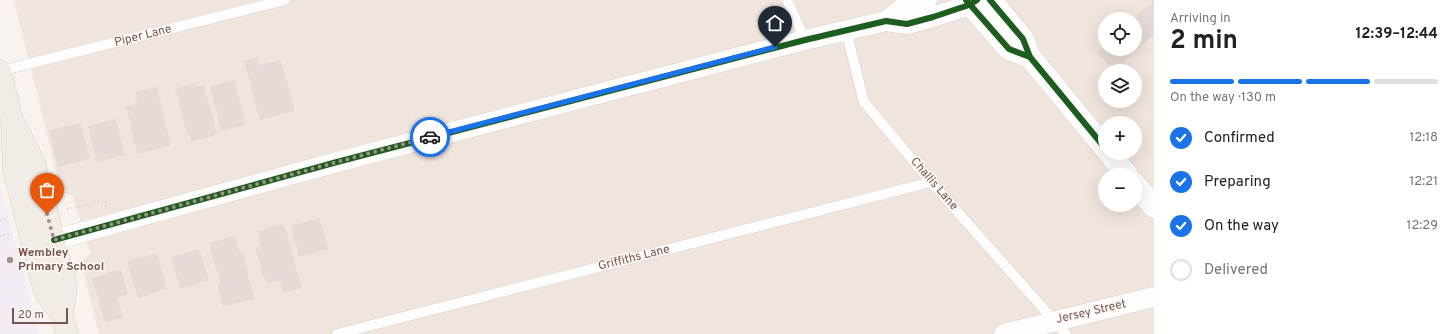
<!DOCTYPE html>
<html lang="en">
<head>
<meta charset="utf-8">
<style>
	body { margin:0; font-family:Overpass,sans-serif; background:#f6f6f6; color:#202124; height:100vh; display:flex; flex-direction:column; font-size:15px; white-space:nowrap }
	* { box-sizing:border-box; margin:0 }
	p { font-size:13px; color:#757577 }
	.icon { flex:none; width:22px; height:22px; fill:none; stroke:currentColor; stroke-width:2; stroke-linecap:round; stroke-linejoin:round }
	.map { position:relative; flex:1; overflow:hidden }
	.side { display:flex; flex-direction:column; background:#fff; width:300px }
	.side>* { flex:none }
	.controls { position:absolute; left:1098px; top:12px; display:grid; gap:8px }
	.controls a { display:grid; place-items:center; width:44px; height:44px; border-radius:50%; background:#fff; box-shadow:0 4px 16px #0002; font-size:20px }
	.scale { position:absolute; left:12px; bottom:10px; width:56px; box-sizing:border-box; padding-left:4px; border:2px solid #76574f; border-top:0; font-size:11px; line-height:14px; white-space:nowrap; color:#76574f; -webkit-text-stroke:3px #fef7f2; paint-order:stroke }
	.pin { position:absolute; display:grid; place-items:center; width:34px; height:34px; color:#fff; margin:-41px -17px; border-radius:50% 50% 50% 0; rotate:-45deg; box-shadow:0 0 4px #0007 }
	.pin .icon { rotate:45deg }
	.courier { position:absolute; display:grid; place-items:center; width:40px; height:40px; margin:-20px; border:3px solid #1a73e8; border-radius:50%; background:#fff; color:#222; box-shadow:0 1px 5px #0007 }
	.summary em { font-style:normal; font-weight:700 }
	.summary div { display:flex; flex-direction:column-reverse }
	.summary { display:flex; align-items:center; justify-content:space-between; height:68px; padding:0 16px }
	h1 { font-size:26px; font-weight:700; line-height:30px }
	.bar { display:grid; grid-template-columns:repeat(4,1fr); gap:6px 4px; align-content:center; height:48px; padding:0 16px }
	.bar i { height:5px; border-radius:3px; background:#e0e0e0 }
	.bar .selected { background:#1a73e8 }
	.bar p { grid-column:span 4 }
	ol { padding:0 16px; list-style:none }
	li { display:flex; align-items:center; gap:12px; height:44px }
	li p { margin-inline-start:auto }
	li .icon { padding:4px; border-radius:50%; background:#1a73e8; color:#fff; stroke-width:4 }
	li:last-child { color:#757577 }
	li i { width:22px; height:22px; border:2px solid #e0e0e0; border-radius:50% }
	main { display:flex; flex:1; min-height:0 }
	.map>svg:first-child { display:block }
	.residential { fill:#f0e5dd; fill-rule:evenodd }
	.education { fill:#f4ecf4 }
	.building { fill:#e5dbd6 }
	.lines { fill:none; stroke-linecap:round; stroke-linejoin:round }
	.service-casing { stroke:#d7cfcb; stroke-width:11 }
	.minor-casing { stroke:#d7cfcb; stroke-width:21 }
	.secondary-casing { stroke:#d8cfcb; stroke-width:23 }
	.primary-casing { stroke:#d9d0cc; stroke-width:23 }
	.path { stroke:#dad1cf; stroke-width:2.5; stroke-dasharray:1 3; stroke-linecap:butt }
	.service { stroke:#fefdfd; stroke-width:10 }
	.minor { stroke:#fefdfd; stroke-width:20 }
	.secondary { stroke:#fefdfd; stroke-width:22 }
	.primary { stroke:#f2ece7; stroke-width:22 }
	.cycleway-casing { stroke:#fef7f2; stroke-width:8 }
	.cycleway { stroke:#1b5e20; stroke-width:6 }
	.done { stroke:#a48e87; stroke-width:4; stroke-dasharray:0 7.2 }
	.route { stroke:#1a73e8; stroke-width:5 }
	.poi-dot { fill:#a48e87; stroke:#fef7f2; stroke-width:1.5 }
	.labels { text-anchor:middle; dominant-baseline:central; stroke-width:3; stroke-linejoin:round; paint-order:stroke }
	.street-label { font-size:12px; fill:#76574f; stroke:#fef7f2 }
	.poi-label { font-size:12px; font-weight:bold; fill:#76574f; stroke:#fef7f2; text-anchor:start }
</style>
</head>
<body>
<main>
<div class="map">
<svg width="1154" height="334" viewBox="0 0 1154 334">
	<rect width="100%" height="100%" fill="#f8f3ef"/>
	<path class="residential" d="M 14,0 L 1154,0 L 1154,334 L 99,334 L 81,262 L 90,254 L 73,196 L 61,191 ZM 1105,19 L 1135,19 L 1135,49 L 1105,49 ZM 1105,71 L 1135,71 L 1135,101 L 1105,101 ZM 1105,123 L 1135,123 L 1135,153 L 1105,153 ZM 1105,175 L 1135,175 L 1135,205 L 1105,205 Z"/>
	<path class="education" d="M 0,186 L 39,334 L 0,334 Z"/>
	<g class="building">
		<path d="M 1154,1 L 1154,34 L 1114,71 L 1097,52 L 1105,45 L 1105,49 L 1135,49 L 1135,19 L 1134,19 Z"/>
		<path d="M 257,57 L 259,65 L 281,60 L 295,111 L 260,120 L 244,61 Z"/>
		<path d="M 235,80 L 246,125 L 221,131 L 210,86 Z"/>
		<path d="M 194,83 L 195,87 L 204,85 L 217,133 L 214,134 L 214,136 L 191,142 L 190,135 L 188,136 L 175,88 Z"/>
		<path d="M 157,87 L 171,146 L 137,154 L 126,106 L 137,104 L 134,92 Z"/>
		<path d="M 116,119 L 125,155 L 97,162 L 88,126 Z"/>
		<path d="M 81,123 L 90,159 L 58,167 L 49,130 Z"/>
		<path d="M 320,218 L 328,249 L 299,257 L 291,225 Z"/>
		<path d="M 281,224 L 282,227 L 285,227 L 302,288 L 283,293 L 280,281 L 267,284 L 265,276 L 262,276 L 260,269 L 262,269 L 255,248 L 261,246 L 257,231 Z"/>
		<path d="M 235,236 L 240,253 L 243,252 L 254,299 L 223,307 L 217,284 L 220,283 L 209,243 Z"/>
		<path d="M 199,249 L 209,280 L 180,289 L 171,257 Z"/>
		<path d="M 157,253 L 167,289 L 138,298 L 127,261 Z"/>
		<path d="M 121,269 L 128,294 L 117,297 L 123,317 L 105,323 L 92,278 Z"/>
	</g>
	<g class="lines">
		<defs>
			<g id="service">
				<path d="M 787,0 L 805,40"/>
				<path d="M 846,30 L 864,102 L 931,182 L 1066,334"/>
				<path d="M 0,71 L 285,0"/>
				<path d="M 337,334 L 931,182"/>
			</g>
			<g id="minor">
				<path d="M 886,21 L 901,9 L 927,0"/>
				<path d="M 54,240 L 337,162 L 805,40 L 886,21 L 907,24 L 933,17 L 969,5 L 977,0"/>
				<path d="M 1004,334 L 1154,297"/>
			</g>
			<g id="secondary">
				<path d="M 966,0 L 1009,49 L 1030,57"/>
				<path d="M 990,0 L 1023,39 L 1030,57 L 1105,148"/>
				<path d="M 1109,153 L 1127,175"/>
				<path d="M 1135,184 L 1154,207"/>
			</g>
			<g id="primary">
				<path d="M 0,71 L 12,120 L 14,169 L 45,292 L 62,315 L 67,334"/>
				<path d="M 15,125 L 34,163 L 66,286 L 62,315"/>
			</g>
		</defs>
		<use href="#service" class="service-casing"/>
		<use href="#minor" class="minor-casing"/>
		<use href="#secondary" class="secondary-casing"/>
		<use href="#primary" class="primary-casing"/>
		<g class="path">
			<path d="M 67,209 L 103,200 L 106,202 L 106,206"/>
			<path d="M 0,220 L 6,219"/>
			<path d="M 0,236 L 9,234"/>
		</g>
		<use href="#service" class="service"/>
		<use href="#minor" class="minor"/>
		<use href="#secondary" class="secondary"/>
		<use href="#primary" class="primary"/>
		<defs>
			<g id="cycleway">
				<path d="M 966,0 L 1009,49 L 1030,57"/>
				<path d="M 990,0 L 1023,39 L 1030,57 L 1105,148"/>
				<path d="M 54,240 L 337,162 L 805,40 L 886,21 L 907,24 L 933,17 L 969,5 L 977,0"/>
			</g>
		</defs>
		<use href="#cycleway" class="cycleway-casing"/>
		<use href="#cycleway" class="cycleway"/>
	</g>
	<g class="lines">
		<path class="done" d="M 47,214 L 54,240 L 337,162 L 430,137"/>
		<path class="route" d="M 430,137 L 775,47"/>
	</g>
	<circle class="poi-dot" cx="10" cy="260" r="4"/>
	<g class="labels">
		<g class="street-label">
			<text transform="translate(143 36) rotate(-14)">Piper Lane</text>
			<text transform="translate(934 184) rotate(49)">Challis Lane</text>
			<text transform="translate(634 258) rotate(-14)">Griffiths Lane</text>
			<text transform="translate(1091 312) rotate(-13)">Jersey Street</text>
		</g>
		<g class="poi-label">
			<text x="18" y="253">Wembley<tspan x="18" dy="14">Primary School</tspan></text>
		</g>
	</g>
</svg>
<div class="controls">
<a><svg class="icon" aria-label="locate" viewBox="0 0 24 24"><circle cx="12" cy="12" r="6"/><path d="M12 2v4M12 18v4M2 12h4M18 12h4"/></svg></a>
<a><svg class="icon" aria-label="layers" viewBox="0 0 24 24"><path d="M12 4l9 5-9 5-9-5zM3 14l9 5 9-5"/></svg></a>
<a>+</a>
<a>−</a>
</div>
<div class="scale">20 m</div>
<div class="pin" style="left:47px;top:214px;background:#ea580c"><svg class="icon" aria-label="bag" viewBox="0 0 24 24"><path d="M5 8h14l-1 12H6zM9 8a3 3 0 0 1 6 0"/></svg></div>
<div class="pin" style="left:775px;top:47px;background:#1f2937"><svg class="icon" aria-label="home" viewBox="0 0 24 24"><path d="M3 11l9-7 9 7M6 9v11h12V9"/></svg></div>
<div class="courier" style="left:430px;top:137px"><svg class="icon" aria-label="car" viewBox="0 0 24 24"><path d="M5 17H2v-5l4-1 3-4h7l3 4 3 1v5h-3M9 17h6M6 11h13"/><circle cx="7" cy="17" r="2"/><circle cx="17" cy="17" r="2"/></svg></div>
</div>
<section class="side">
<div class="summary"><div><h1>2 min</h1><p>Arriving in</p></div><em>12:39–12:44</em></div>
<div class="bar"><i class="selected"></i><i class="selected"></i><i class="selected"></i><i></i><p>On the way · 130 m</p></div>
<ol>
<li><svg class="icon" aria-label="check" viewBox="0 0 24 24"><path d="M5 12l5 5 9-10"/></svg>Confirmed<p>12:18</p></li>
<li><svg class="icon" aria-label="check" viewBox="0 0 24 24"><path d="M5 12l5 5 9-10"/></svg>Preparing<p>12:21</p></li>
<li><svg class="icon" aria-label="check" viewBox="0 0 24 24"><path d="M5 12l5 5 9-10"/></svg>On the way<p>12:29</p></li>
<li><i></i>Delivered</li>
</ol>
</section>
</main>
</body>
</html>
